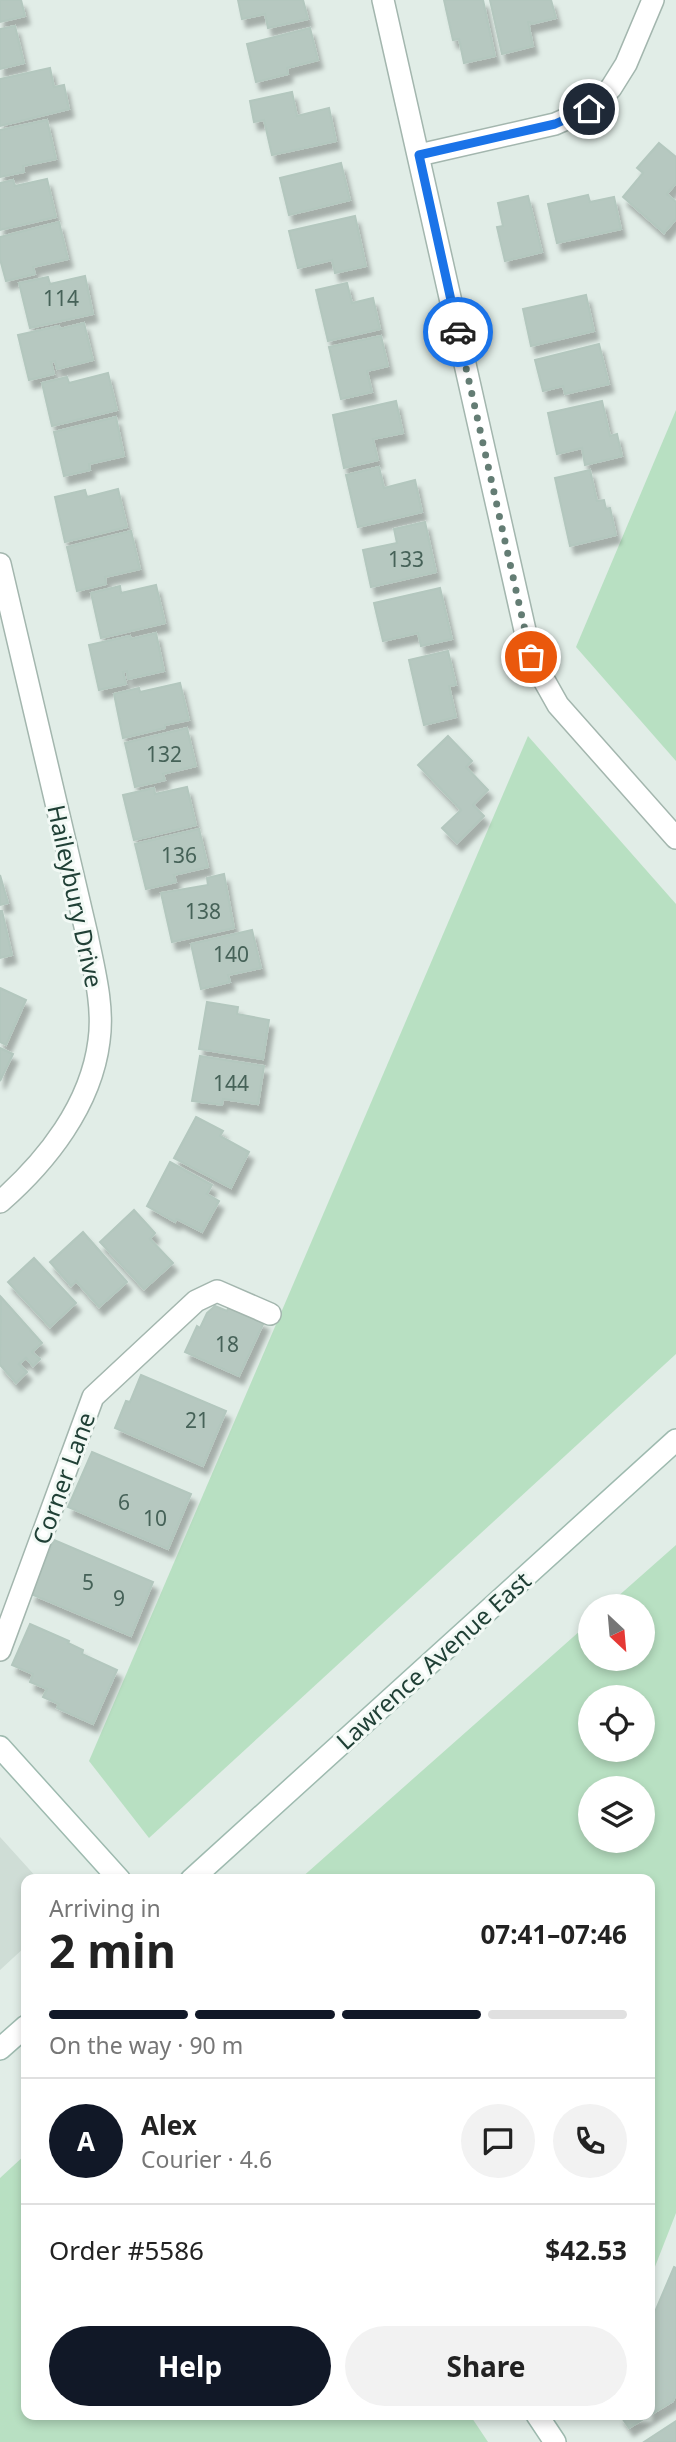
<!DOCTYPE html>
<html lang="en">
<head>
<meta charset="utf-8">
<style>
	body { margin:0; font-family:"Noto Sans",sans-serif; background:#f2f2f2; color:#222; height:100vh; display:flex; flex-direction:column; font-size:26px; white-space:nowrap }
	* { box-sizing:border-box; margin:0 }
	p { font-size:23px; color:#767676 }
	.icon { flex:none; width:38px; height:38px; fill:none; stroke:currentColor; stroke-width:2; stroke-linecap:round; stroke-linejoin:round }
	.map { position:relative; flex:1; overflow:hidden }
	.side { position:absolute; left:21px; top:1874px; width:634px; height:546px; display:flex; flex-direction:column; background:#fff; border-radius:14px; box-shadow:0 4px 10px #0003 }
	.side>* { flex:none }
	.needle { width:46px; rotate:154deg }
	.fabs { position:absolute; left:578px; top:1594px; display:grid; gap:14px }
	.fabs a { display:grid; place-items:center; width:77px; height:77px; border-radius:50%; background:#fff; box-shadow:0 4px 10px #0003; font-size:35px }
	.pin { position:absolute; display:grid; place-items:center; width:60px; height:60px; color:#fff; margin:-30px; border:4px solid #fff; border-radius:50%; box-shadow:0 2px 7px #0007 }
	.courier { position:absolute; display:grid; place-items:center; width:70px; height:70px; margin:-35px; border:5px solid #1a73e8; border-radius:50%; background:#fff; color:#222; box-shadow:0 2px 9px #0007 }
	.headline em { font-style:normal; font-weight:700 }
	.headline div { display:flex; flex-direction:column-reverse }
	.headline { display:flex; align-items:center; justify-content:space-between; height:119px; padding:0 28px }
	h1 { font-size:46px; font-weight:700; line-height:52px }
	.bar { display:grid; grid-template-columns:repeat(4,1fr); gap:10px 7px; align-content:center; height:84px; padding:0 28px }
	.bar i { height:9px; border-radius:5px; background:#e0e0e0 }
	.bar .on { background:#111827 }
	.bar p { grid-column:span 4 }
	.line { display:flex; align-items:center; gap:18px; padding:0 28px; border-top:2px solid #e0e0e0 }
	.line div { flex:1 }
	.round { display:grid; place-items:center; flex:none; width:74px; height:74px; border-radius:37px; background:#f2f2f2 }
	.action { display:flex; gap:14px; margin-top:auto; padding:14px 28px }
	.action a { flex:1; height:80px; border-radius:42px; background:#111827; color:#fff; font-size:28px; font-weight:700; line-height:80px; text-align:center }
	.action a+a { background:#f2f2f2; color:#222 }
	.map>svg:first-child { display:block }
	.built { fill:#cfddd6 }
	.green { fill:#b8e0c2; fill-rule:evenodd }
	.building { fill:#b6c8c0; stroke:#b3c7be; stroke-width:2; filter:url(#shadow) }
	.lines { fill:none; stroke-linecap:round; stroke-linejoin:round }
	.minor-casing { stroke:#a3b6ae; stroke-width:24 }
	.secondary-casing { stroke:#9ebaaf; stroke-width:24 }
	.minor { stroke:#fff; stroke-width:21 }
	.secondary { stroke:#fff; stroke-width:21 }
	.done { stroke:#647d74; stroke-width:7; stroke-dasharray:0 12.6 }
	.route { stroke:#1a73e8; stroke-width:9 }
	.labels { text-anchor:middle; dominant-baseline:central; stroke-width:6; stroke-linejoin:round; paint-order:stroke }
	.number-label { font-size:21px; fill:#466258 }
	.street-label { font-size:24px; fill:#204036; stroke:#f2f9f5 }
</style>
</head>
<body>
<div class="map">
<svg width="676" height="2442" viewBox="0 0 676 2442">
	<defs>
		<filter id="shadow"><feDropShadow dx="4.5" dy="8" stdDeviation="2" flood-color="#0004"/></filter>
	</defs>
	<rect width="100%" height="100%" fill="#e1ede7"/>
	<path class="built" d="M 0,1837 L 38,1879 L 26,1880 L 26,1946 L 0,1970 Z"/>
	<g class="green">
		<path d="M 676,410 L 676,761 L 576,647 Z"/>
		<path d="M 528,736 L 676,904 L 676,1354 L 149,1838 L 89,1761 Z"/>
		<path d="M 676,1545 L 676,2213 L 649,2282 L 649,1880 L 300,1879 L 590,1622 L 590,1659 L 642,1659 L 642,1606 L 607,1606 ZM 590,1698 L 642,1698 L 642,1750 L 590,1750 ZM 590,1788 L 642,1788 L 642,1841 L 590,1841 Z"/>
		<path d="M 26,2154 L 26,2415 L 470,2415 L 488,2442 L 0,2442 L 0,2178 Z"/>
	</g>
	<g class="building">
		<path d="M 0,0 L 21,0 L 25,16 L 0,22 Z"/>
		<path d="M 238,0 L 303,0 L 308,19 L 268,28 L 265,14 L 242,19 Z"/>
		<path d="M 444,0 L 483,0 L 495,56 L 464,63 L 459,39 L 453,40 Z"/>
		<path d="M 490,0 L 551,0 L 556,18 L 531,24 L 530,22 L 528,22 L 533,46 L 502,54 Z"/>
		<path d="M 15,26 L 24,63 L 0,69 L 0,29 Z"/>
		<path d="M 310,28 L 318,60 L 287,68 L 288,74 L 256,82 L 247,44 Z"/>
		<path d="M 50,68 L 54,87 L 64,85 L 69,109 L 0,126 L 0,79 Z"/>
		<path d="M 292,92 L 297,116 L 329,108 L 336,141 L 272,155 L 264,120 L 254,122 L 250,101 Z"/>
		<path d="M 47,120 L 56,159 L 23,166 L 24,172 L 0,177 L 0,130 Z"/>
		<path d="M 659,143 L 676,157 L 676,183 L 667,194 L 676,202 L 676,219 L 664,233 L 623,197 L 643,173 L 637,168 Z"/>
		<path d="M 341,163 L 350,200 L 289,215 L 280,178 Z"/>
		<path d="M 47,179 L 56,217 L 0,230 L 0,183 L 13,180 L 15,186 Z"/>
		<path d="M 588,195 L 590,202 L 614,197 L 621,229 L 557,243 L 548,204 Z"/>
		<path d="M 528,196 L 542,252 L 505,261 L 497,227 L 503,226 L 498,203 Z"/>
		<path d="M 355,216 L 366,266 L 335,273 L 332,260 L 298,268 L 289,231 Z"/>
		<path d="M 59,222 L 68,259 L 33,267 L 35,274 L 6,281 L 0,259 L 0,237 Z"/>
		<path d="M 85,276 L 93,314 L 30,328 L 19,283 L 48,277 L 50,284 Z"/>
		<path d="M 347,283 L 352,303 L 373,298 L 380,329 L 328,341 L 316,290 Z"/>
		<path d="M 586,295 L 594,331 L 531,346 L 523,309 Z"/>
		<path d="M 84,323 L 93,360 L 57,369 L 55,361 L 51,362 L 54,374 L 29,380 L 18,335 L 59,326 L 60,329 Z"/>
		<path d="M 381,336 L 388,366 L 367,371 L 372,392 L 341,399 L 329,347 Z"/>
		<path d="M 599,344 L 609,384 L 565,394 L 563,386 L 543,391 L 535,360 Z"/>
		<path d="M 108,373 L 117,410 L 52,426 L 42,383 L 67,377 L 69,383 Z"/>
		<path d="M 396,401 L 403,433 L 373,439 L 378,460 L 344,468 L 333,415 Z"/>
		<path d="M 602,401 L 610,436 L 617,434 L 622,456 L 585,465 L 582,448 L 557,454 L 548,413 Z"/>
		<path d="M 116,417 L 124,456 L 89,464 L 90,470 L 64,476 L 54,432 Z"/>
		<path d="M 379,467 L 384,488 L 415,480 L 422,512 L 358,527 L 346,475 Z"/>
		<path d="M 590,470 L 597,501 L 604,500 L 606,509 L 610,508 L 616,535 L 570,546 L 555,478 Z"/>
		<path d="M 118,489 L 127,527 L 65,542 L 55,497 L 85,490 L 87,497 Z"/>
		<path d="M 425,522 L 436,572 L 371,587 L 363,550 L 397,543 L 394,529 Z"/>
		<path d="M 131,531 L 140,569 L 105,577 L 106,584 L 77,591 L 67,547 Z"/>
		<path d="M 156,585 L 165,623 L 101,638 L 91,593 L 120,586 L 121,593 Z"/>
		<path d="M 440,588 L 452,639 L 421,646 L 418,633 L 383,641 L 374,603 Z"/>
		<path d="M 156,633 L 164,671 L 128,679 L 127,671 L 123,672 L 126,684 L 99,690 L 89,645 L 130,636 L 131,639 Z"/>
		<path d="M 448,651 L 456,685 L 449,686 L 456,717 L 424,725 L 409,660 Z"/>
		<path d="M 180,683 L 189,720 L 165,725 L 165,728 L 123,738 L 114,694 L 139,688 L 140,692 Z"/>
		<path d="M 187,728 L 196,766 L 163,774 L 165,780 L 135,787 L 125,743 Z"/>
		<path d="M 448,736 L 472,761 L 466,767 L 488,790 L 473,805 L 484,816 L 457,843 L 442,828 L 461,810 L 418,765 Z"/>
		<path d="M 187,787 L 196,825 L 134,840 L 123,795 L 154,788 L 155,794 Z"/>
		<path d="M 199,829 L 208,867 L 174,875 L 176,882 L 146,889 L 135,844 Z"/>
		<path d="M 224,874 L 234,928 L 172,942 L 161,893 L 208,885 L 207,878 Z"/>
		<path d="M 0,875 L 8,903 L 0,905 Z"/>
		<path d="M 0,911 L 2,911 L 12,955 L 0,958 Z"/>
		<path d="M 252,930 L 261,968 L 228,975 L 230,982 L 201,989 L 191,944 Z"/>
		<path d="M 0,988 L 26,1000 L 6,1045 L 0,1042 Z"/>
		<path d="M 207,1002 L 238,1007 L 237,1014 L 269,1020 L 263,1059 L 199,1049 Z"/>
		<path d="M 0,1048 L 13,1054 L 0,1081 Z"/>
		<path d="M 200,1056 L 264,1066 L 258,1104 L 223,1099 L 222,1105 L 192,1101 Z"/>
		<path d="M 196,1117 L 223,1131 L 220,1136 L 249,1152 L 231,1188 L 174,1158 Z"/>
		<path d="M 170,1162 L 212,1185 L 207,1194 L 219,1201 L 202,1232 L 177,1219 L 175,1222 L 147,1206 Z"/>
		<path d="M 134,1210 L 155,1233 L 150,1239 L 173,1263 L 144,1289 L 100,1242 Z"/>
		<path d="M 83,1232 L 127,1282 L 99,1307 L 76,1281 L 71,1286 L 50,1262 Z"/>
		<path d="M 34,1258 L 76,1303 L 50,1327 L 8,1282 Z"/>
		<path d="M 1,1297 L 42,1343 L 32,1352 L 40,1359 L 33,1366 L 26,1358 L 19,1364 L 27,1372 L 16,1383 L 0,1365 Z"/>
		<path d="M 215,1306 L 227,1311 L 229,1306 L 264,1322 L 239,1376 L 185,1352 L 197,1326 L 200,1328 L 207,1313 Z"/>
		<path d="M 141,1375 L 226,1411 L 203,1466 L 115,1428 L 126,1401 L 130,1402 Z"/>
		<path d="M 92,1452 L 191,1494 L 168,1549 L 68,1507 Z"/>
		<path d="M 54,1540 L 153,1582 L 131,1636 L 31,1594 Z"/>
		<path d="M 30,1624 L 69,1641 L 68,1643 L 83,1650 L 82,1654 L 117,1670 L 93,1724 L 57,1708 L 59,1704 L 43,1697 L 47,1689 L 30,1682 L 33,1674 L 12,1665 Z"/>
		<path d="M 674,2267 L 676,2268 L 676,2393 L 673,2401 L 629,2428 L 620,2415 L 649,2415 L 649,2326 Z"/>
		<path d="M 676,2421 L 676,2442 L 644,2442 Z"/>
	</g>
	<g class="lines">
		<defs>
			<g id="minor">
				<path d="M 383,0 L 531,657 L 558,705 L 676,838"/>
				<path d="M 419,155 L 555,124 L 589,109 L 611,88 L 626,64 L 653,0"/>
				<path d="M 0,564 L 87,935 C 94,970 104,1006 99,1041 C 91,1105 47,1161 0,1202"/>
				<path d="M 0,1650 L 93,1397 L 196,1301 L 217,1291 L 270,1314"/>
			</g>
			<g id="secondary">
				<path d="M 0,1747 L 120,1880"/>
				<path d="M 191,1880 L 676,1440"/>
				<path d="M 0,2049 L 26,2026"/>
				<path d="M 537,2415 L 555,2442"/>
			</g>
		</defs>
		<use href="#minor" class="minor-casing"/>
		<use href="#secondary" class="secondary-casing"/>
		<use href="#minor" class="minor"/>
		<use href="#secondary" class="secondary"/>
	</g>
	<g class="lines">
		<path class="done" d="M 458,332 L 531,657"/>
		<path class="route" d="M 458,332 L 419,155 L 555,124 L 589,109"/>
	</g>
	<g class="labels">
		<g class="number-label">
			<text x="61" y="298">114</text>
			<text x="406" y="559">133</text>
			<text x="164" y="754">132</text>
			<text x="179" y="855">136</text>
			<text x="203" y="911">138</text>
			<text x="231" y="954">140</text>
			<text x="231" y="1083">144</text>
			<text x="227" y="1344">18</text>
			<text x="197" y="1420">21</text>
			<text x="124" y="1502">6</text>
			<text x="155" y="1518">10</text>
			<text x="88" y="1582">5</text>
			<text x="119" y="1598">9</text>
		</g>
		<g class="street-label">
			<text transform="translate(76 896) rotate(78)">Haileybury Drive</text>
			<text transform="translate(63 1478) rotate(-70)">Corner Lane</text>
			<text transform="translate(433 1660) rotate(-42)">Lawrence Avenue East</text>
		</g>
	</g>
</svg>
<div class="fabs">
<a><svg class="needle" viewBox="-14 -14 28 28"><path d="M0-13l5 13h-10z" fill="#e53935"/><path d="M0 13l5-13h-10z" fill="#767676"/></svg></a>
<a><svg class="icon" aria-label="locate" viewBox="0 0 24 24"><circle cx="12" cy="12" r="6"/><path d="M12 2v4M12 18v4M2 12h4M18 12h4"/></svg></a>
<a><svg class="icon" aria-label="layers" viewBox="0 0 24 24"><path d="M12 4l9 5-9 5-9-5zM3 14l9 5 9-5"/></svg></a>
</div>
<div class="pin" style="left:531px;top:657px;background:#ea580c"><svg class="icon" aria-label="bag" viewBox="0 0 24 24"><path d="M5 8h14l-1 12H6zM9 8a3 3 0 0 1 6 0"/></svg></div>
<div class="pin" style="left:589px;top:109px;background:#1f2937"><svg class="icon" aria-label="home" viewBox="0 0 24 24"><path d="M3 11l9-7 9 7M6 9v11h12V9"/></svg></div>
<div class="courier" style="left:458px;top:332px"><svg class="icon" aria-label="car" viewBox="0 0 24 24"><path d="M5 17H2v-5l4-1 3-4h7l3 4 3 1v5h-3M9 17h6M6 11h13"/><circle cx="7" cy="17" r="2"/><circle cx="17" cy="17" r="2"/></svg></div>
<section class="side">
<div class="headline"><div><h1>2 min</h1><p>Arriving in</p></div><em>07:41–07:46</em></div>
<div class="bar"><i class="on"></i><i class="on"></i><i class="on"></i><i></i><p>On the way · 90 m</p></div>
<div class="line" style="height:126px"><b class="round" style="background:#111827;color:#fff">A</b><div><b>Alex</b><p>Courier · 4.6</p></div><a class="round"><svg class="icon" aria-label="chat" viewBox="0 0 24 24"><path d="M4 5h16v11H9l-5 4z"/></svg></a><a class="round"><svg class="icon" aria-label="phone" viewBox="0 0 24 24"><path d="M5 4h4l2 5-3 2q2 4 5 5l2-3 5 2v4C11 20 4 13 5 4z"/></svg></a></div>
<div class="line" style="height:91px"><div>Order #5586</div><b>$42.53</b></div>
<div class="action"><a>Help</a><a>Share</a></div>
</section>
</div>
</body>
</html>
